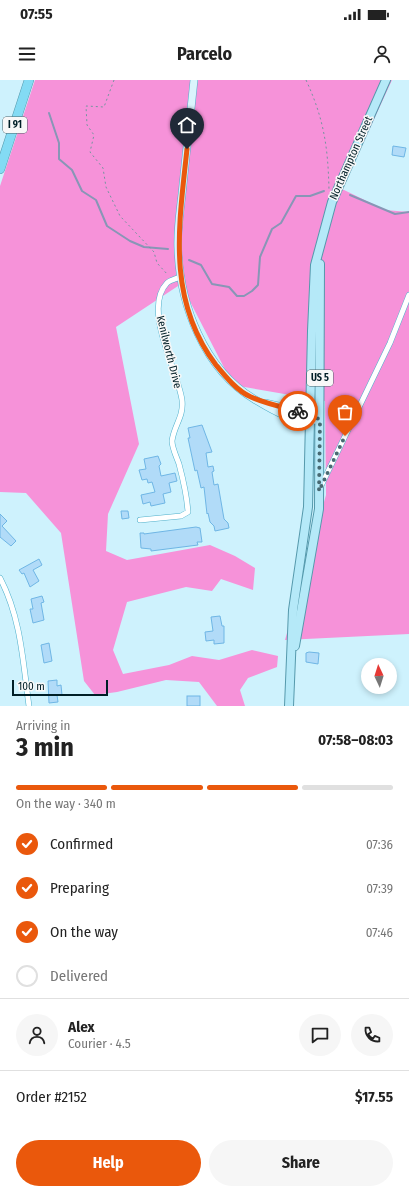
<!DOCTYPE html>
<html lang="en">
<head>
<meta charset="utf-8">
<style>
	body { margin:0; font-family:"Fira Sans Condensed",sans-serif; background:#f6f6f6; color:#222; height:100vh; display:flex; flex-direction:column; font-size:15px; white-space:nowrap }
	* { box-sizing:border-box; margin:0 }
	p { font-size:13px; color:#767676 }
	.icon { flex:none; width:22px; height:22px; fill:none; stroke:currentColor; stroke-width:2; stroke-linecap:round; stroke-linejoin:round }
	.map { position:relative; height:626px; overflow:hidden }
	.sheet { display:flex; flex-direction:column; background:#fff; flex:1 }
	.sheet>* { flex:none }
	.needle { width:26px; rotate:356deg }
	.controls { position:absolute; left:361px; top:578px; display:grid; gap:8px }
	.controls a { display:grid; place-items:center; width:36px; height:36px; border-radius:50%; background:#fff; box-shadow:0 2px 6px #0003; font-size:20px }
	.scale { position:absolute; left:12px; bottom:10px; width:96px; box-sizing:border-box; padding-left:4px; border:2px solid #001f27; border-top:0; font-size:11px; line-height:14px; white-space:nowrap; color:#001f27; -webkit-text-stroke:3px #f8f8f8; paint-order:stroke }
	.pin { position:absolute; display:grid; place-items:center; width:34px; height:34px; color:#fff; margin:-41px -17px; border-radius:50% 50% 50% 0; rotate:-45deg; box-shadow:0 0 4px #0007 }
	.pin .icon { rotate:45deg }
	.courier { position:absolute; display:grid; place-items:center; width:40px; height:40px; margin:-20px; border:3px solid #ea580c; border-radius:50%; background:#fff; color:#222; box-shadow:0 1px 5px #0007 }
	.headline em { font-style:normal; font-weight:700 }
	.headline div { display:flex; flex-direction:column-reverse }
	.headline { display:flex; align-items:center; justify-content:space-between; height:68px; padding:0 16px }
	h1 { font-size:26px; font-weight:700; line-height:30px }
	.bar { display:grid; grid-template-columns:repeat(4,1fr); gap:6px 4px; align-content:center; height:48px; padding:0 16px }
	.bar i { height:5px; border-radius:3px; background:#e0e0e0 }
	.bar .active { background:#ea580c }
	.bar p { grid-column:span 4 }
	.line { display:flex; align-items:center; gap:10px; padding:0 16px; border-top:1px solid #e0e0e0 }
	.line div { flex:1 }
	.round { display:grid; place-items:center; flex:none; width:42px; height:42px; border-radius:21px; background:#f6f6f6 }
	ol { padding:0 16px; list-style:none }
	li { display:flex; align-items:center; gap:12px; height:44px }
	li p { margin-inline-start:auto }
	li .icon { padding:4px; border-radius:50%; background:#ea580c; color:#fff; stroke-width:4 }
	li:last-child { color:#767676 }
	li i { width:22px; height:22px; border:2px solid #e0e0e0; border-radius:50% }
	.action { display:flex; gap:8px; margin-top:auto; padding:8px 16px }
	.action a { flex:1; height:46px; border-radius:24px; background:#ea580c; color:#fff; font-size:16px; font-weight:700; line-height:46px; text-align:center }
	.action a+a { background:#f6f6f6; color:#222 }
	.status { display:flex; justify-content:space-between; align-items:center; height:28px; padding:0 20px; background:#fff; direction:ltr }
	.status svg { height:11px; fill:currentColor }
	header { display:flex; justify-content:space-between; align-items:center; height:52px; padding:0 16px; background:#fff; font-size:18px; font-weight:700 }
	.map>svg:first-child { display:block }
	.forest { fill:#f692d9 }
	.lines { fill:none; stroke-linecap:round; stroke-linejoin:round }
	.stream { stroke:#8896b6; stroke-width:2 }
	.building { fill:#b1dbf8; stroke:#6fb6e5 }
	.street-casing { stroke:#4eb0cb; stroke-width:6 }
	.secondary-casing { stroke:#4eb0cb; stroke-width:8 }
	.primary-casing { stroke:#5599ac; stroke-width:10 }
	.highway-casing { stroke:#5599ac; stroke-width:10 }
	.path { stroke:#73959f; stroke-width:1; stroke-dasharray:2 3; stroke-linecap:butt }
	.street { stroke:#fff; stroke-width:5 }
	.secondary { stroke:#daf4fc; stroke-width:7 }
	.primary { stroke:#b5e9f8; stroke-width:8 }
	.highway { stroke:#83dbf4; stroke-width:9 }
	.done { stroke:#486972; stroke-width:4; stroke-dasharray:0 7.2 }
	.route { stroke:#ea580c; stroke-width:5 }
	.labels { text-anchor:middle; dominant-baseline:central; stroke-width:3; stroke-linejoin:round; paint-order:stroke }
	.shield { fill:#f8f8f8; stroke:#4a6066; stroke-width:1 }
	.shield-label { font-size:10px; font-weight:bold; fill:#001f27 }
	.street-label { font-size:11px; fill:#001f27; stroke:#f8f8f8 }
</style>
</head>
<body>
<div class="status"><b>07:55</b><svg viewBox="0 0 49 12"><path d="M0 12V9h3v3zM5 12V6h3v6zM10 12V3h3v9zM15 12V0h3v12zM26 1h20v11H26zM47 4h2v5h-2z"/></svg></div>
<header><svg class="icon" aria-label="menu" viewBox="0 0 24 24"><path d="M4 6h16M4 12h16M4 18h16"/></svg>Parcelo<svg class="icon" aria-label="person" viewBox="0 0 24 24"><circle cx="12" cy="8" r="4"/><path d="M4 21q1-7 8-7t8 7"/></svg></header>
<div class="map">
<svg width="409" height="626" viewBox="0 0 409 626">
	<rect width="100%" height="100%" fill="#cef2fd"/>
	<path class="forest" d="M 35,0 L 392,0 L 342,109 L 385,130 L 409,132 L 409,554 L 285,560 L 326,415 L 325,321 L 233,305 L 181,204 L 116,247 L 139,364 L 108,434 L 106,471 L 127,480 L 210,465 L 235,476 L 255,488 L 253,510 L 221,499 L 212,511 L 186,507 L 127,522 L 113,570 L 123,594 L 169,585 L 192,576 L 219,580 L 252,570 L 278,576 L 277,587 L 248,598 L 240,610 L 245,626 L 217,626 L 199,602 L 166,600 L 117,612 L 95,615 L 84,601 L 61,453 L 26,413 L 0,412 L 0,106 Z"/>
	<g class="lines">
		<g class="stream">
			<path d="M 49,33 L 59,63 L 59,79 L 72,90 L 82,111 L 96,120 L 107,146 L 130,161 L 144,167 L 168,169"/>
			<path d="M 350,115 L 395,134 L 409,132"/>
			<path d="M 189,180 L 201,185 L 212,204 L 229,207 L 237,216 L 244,216 L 252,211 L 258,205 L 260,177 L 272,149 L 281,143 L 296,116 L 310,116 L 324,111"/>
		</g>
	</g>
	<g class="building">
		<path d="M 393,66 L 406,68 L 404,77 L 392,75 Z"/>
		<path d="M 202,345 L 212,372 L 206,373 L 208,387 L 213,386 L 214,391 L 212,392 L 214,405 L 218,404 L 224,439 L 228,443 L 229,448 L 215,451 L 214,446 L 210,442 L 208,433 L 207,434 L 204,407 L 201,408 L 197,390 L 195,391 L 188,358 L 190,358 L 188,348 Z"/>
		<path d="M 158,376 L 161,384 L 159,386 L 161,396 L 175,393 L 177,401 L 169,403 L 171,412 L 163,414 L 165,423 L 151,426 L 150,422 L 143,424 L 141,415 L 155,412 L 152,402 L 148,403 L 147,399 L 142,400 L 139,390 L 146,389 L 144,379 Z"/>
		<path d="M 121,431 L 128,431 L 129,438 L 122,439 Z"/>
		<path d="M 0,434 L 7,441 L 2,446 L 16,461 L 11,466 L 0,457 Z"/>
		<path d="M 196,447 L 200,448 L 202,462 L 197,462 L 198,465 L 151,471 L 151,469 L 141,468 L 140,453 L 144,453 L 144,454 Z"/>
		<path d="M 39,479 L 42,485 L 33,490 L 39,501 L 30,507 L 24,493 L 22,494 L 19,490 Z"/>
		<path d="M 42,516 L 44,522 L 41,523 L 44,540 L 33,543 L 30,529 L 33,529 L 31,519 Z"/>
		<path d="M 220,536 L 222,546 L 224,546 L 224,563 L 214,564 L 214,560 L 206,561 L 205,552 L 213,551 L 211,537 Z"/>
		<path d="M 49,563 L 52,581 L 44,583 L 41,565 Z"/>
		<path d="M 309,572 L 319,573 L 318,584 L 306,582 L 306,573 Z"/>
		<path d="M 57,600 L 57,606 L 61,605 L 62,615 L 57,615 L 58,622 L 49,623 L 48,601 Z"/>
		<rect x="187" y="616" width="13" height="10"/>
	</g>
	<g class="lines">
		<defs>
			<g id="street">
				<path d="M 320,408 L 390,263 L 409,215"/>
				<path d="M 140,440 L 181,436 L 188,432 C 187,417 183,399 179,384 C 177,378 172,368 172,361 C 174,345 184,337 182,320 C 178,291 142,229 167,203 C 170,200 176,199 180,197"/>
				<path d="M 0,498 C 21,538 23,582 29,626"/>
			</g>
			<g id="secondary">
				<path d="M 194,0 C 190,38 186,76 182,114 C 180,132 177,151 178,169 C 180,225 204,289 254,319 C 274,331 291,342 316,340"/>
				<path d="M 265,323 L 309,333 L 314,336"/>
			</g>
			<g id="primary">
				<path d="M 295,566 L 319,429 L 320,184"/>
				<path d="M 289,626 L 293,530 L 308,427 L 312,251 L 315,185 L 332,122 L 386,0"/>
			</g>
			<path id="highway" d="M 0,89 L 29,0"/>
		</defs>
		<use href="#street" class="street-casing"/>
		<use href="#secondary" class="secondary-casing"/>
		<use href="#primary" class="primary-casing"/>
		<use href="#highway" class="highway-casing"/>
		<g class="path">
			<path d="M 114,0 L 104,27 L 86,26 L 87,45 L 94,55 L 90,72 L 103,88 L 106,107 L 120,136 L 154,172 L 157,183 L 168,195"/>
			<path d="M 306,0 C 324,39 328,67 329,110"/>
		</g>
		<use href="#street" class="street"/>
		<use href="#secondary" class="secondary"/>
		<use href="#primary" class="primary"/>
		<use href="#highway" class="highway"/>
	</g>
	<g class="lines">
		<path class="done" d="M 298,331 L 309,333 L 320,340 L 319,411 L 345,356"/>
		<path class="route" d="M 187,69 C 179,145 166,219 216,285 C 225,296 237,311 251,317 C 266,324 282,327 298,331"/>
	</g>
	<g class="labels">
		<g class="shield">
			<rect x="3" y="37" width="24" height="16" rx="3"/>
			<rect x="307" y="290" width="26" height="16" rx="3"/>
		</g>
		<g class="shield-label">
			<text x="15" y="45">I 91</text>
			<text x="320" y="298">US 5</text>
		</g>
		<g class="street-label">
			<text transform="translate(351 78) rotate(-66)">Northampton Street</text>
			<text transform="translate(169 272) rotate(76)">Kenilworth Drive</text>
		</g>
	</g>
</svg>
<div class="controls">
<a><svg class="needle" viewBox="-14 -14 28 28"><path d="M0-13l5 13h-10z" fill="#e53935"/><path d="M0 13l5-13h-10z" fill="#767676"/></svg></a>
</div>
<div class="scale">100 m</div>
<div class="pin" style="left:345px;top:356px;background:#ea580c"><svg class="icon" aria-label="bag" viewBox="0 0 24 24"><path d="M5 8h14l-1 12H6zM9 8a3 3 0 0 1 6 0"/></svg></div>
<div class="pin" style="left:187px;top:69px;background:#1f2937"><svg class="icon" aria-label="home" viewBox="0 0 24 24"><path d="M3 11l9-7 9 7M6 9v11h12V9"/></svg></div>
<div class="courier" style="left:298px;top:331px"><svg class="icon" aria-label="bike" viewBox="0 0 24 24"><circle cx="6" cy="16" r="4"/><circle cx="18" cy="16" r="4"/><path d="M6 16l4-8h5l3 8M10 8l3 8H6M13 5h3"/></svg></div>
</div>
<section class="sheet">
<div class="headline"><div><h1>3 min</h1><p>Arriving in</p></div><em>07:58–08:03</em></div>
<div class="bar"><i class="active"></i><i class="active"></i><i class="active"></i><i></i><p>On the way · 340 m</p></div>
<ol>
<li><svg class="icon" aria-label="check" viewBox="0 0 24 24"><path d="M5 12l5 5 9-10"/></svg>Confirmed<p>07:36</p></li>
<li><svg class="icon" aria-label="check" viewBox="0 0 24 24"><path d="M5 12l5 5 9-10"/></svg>Preparing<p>07:39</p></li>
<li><svg class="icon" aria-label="check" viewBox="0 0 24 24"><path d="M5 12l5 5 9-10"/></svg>On the way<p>07:46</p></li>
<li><i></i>Delivered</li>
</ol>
<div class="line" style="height:72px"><a class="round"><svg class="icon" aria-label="person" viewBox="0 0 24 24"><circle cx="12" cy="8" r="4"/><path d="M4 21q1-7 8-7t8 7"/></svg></a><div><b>Alex</b><p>Courier · 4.5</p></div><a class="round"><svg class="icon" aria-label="chat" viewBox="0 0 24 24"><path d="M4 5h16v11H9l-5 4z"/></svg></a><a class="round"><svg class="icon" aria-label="phone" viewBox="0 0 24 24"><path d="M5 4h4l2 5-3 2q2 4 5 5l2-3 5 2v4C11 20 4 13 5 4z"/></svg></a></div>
<div class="line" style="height:52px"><div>Order #2152</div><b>$17.55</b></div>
<div class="action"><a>Help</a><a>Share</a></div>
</section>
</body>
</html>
